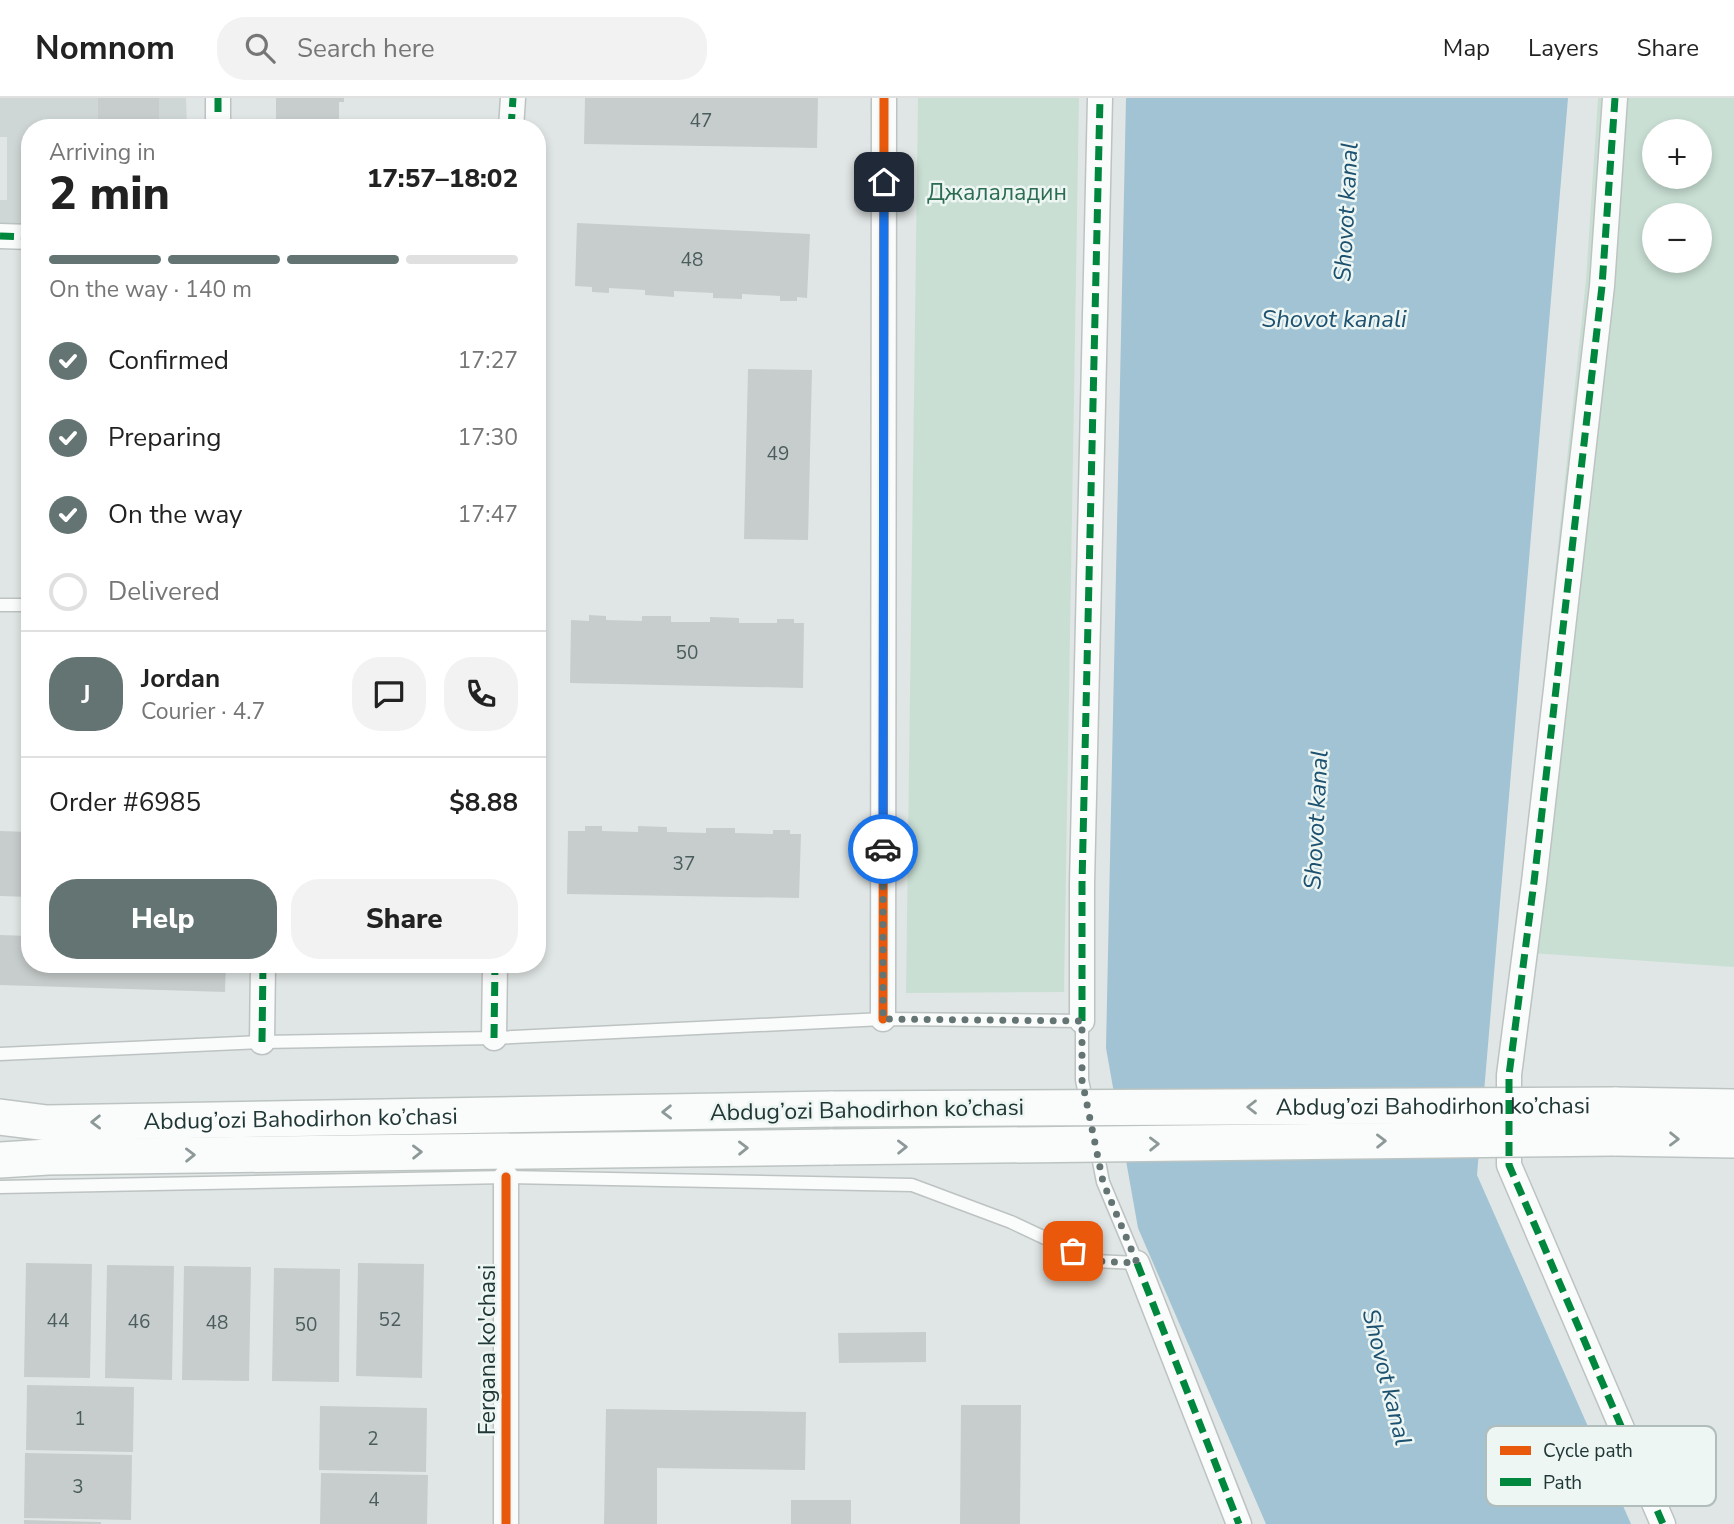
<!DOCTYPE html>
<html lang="en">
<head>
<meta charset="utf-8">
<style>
	body { margin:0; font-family:"Nunito Sans",sans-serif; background:#f2f2f2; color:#222; height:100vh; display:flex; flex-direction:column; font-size:26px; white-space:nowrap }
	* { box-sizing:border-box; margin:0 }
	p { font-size:23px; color:#767676 }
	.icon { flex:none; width:38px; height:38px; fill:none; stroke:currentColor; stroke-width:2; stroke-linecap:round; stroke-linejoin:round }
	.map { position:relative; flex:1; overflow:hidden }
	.sheet { position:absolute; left:21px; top:21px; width:525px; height:854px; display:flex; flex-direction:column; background:#fff; border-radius:28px; box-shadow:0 4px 10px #0003 }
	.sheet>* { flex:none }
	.controls { position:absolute; left:1642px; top:21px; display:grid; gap:14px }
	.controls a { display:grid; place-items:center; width:70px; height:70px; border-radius:50%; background:#fff; box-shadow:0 4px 10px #0003; font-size:35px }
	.pin { position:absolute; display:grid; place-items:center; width:60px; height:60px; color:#fff; margin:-30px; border-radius:14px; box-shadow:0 4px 10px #0006 }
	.courier { position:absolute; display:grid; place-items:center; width:70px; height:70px; margin:-35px; border:5px solid #1a73e8; border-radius:50%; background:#fff; color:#222; box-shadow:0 2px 9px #0007 }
	.overview em { font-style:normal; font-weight:800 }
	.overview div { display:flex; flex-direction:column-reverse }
	.overview { display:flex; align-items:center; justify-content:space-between; height:119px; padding:0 28px }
	h1 { font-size:46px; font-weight:800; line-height:52px }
	.bar { display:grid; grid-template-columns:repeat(4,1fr); gap:10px 7px; align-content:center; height:84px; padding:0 28px }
	.bar i { height:9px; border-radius:5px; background:#e0e0e0 }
	.bar .current { background:#637473 }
	.bar p { grid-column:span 4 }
	.line { display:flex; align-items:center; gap:18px; padding:0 28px; border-top:2px solid #e0e0e0 }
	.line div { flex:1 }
	.round { display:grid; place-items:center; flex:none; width:74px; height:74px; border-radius:28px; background:#f2f2f2 }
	ol { padding:0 28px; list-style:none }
	li { display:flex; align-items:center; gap:21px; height:77px }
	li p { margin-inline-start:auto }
	li .icon { padding:7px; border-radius:50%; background:#637473; color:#fff; stroke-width:4 }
	li:last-child { color:#767676 }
	li i { width:38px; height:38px; border:4px solid #e0e0e0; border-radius:50% }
	.action { display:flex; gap:14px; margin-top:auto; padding:14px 28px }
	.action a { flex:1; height:80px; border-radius:28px; background:#637473; color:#fff; font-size:28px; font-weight:800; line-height:80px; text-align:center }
	.action a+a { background:#f2f2f2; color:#222 }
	header { display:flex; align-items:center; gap:42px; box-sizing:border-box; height:98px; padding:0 35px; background:#fff; border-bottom:2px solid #e0e0e0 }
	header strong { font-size:33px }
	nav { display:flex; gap:38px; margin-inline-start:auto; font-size:24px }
	.search { width:490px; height:63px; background:#f2f2f2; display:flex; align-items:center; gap:18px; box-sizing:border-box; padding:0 24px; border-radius:28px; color:#767676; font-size:26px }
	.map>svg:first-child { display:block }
	.built { fill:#ced7d5 }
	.green { fill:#c9dfd4; fill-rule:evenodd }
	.water { fill:#a1c3d4 }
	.building { fill:#c7cdcc }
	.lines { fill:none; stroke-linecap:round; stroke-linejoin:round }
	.lane-casing { stroke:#bdc3c2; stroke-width:15 }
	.street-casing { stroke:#bdc3c2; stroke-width:27 }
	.secondary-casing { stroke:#bcc4c2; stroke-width:38 }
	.lane { stroke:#fafbfb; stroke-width:12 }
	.street { stroke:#fafbfb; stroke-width:24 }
	.secondary { stroke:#fafbfb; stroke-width:35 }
	.secondary-bridge-casing { stroke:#bcc4c2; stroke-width:38; stroke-linecap:butt }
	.secondary-bridge { stroke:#fafbfb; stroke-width:35 }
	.quiet { stroke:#00873e; stroke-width:7; stroke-dasharray:14 7; stroke-linecap:butt }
	.cycleway-casing { stroke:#edf6f3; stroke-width:13 }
	.cycleway { stroke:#e8590c; stroke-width:9 }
	.oneway { stroke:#8d9998 }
	.done { stroke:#637473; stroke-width:7; stroke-dasharray:0 12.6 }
	.route { stroke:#1a73e8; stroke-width:9 }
	.labels { text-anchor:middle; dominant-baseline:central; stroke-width:5; stroke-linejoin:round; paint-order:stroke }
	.number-label { font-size:19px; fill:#4a5d5c }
	.park-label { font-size:23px; fill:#2c6c52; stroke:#edf6f3 }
	.street-label { font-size:23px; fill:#203736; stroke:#edf6f3 }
	.water-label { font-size:24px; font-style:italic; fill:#1d5170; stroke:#edf6f3 }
	.key { fill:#edf6f3; stroke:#b0bdba; stroke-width:2 }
	.key-label { font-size:19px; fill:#203736 }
</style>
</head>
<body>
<header>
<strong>Nomnom</strong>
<div class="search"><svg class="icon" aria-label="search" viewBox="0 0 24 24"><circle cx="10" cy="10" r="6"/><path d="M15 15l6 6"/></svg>Search here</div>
<nav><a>Map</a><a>Layers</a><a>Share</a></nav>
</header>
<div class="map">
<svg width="1734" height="1426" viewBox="0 0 1734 1426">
	<rect width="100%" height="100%" fill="#e0e6e5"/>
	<path class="built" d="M 0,0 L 186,0 L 187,30 L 30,30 L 30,135 L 0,135 L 0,102 L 7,102 L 7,39 L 0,39 Z"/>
	<g class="green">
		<path d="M 918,0 L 1079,0 L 1064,894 L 906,895 Z"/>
		<path d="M 1598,0 L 1734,0 L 1734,869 L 1515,854 L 1586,182 ZM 1654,33 L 1699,33 L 1699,79 L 1654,79 ZM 1654,117 L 1699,117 L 1699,163 L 1654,163 Z"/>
	</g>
	<path class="water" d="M 1126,0 L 1568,0 L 1477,1077 L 1631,1426 L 1266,1426 L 1138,1130 L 1106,950 Z"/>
	<g class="building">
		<path d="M 98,0 L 159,0 L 159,29 L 98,28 Z"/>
		<path d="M 276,0 L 344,0 L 344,4 L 339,4 L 339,21 L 276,22 Z"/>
		<path d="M 585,0 L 818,0 L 817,50 L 584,46 Z"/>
		<path d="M 577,125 L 810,136 L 807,200 L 797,199 L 797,203 L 780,203 L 780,198 L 742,196 L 742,201 L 713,200 L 713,195 L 674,193 L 674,199 L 645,197 L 645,192 L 609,190 L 609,195 L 592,194 L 592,189 L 575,188 Z"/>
		<path d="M 748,271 L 812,272 L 808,442 L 744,441 Z"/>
		<path d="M 589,517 L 606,518 L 606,522 L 642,523 L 642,518 L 671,518 L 671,524 L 710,524 L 710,519 L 739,520 L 739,525 L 777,525 L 777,521 L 794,521 L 794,525 L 804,525 L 803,590 L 570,585 L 571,522 L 589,523 Z"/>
		<path d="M 585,728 L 602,728 L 602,733 L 638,734 L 638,728 L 667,729 L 667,734 L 706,735 L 706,730 L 735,730 L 735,735 L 773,736 L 773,732 L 790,732 L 790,736 L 801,736 L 799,800 L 567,796 L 568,733 L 585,733 Z"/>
		<path d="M 0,733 L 30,734 L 30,799 L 0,798 Z"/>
		<path d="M 0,837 L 30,838 L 30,866 L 226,866 L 225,894 L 0,887 Z"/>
		<path d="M 26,1165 L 92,1166 L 90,1280 L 24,1279 Z"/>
		<path d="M 358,1165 L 424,1166 L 422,1280 L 356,1278 Z"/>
		<path d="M 107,1167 L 174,1168 L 172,1282 L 105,1280 Z"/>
		<path d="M 184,1168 L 251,1169 L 249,1283 L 182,1282 Z"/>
		<path d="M 274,1170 L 340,1171 L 339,1284 L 272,1283 Z"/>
		<path d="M 926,1234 L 926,1264 L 839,1265 L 838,1235 Z"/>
		<path d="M 27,1287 L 134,1289 L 133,1354 L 26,1352 Z"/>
		<path d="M 961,1307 L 1021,1307 L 1020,1426 L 960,1426 Z"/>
		<path d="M 320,1308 L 427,1310 L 426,1374 L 319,1372 Z"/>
		<path d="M 606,1311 L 806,1314 L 805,1372 L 657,1370 L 657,1426 L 604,1426 Z"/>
		<path d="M 25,1355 L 132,1357 L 131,1422 L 24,1420 Z"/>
		<path d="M 321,1375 L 428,1377 L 427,1426 L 320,1426 Z"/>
		<rect x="791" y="1402" width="60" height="24"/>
		<path d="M 24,1422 L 101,1424 L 101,1426 L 24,1426 Z"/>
	</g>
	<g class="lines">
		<defs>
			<g id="lane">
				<path d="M 0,507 L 30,507"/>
				<path d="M 0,956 L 262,944 L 494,940 L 883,921 L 1082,923 L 1082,982 L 1087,1006"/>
				<path d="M 0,1089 L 506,1079 L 912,1087 L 1011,1124 L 1094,1163 L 1137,1165 L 1103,1084 L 1096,1048"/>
			</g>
			<g id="street">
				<path d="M 218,0 L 218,30"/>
				<path d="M 1615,0 L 1602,188 L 1534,784 L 1509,977 L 1509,1067 L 1663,1426"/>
				<path d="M 511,30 L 513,0"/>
				<path d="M 0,138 L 30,139"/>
				<path d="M 883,921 L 884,0"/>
				<path d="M 1082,923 L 1082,786 L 1100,0"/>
				<path d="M 494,940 L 495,866"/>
				<path d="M 262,944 L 263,866"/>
				<path d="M 1137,1165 L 1239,1426"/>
				<path d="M 506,1426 L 506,1079"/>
			</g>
			<g id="secondary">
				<path d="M 1614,1007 L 1734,1009"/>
				<path id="s1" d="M 0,1019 L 47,1025 L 833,1011"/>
				<path d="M 1614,1040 L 1734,1042"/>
				<path d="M 0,1062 L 48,1059 L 833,1049"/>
			</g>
		</defs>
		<use href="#lane" class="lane-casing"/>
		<use href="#street" class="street-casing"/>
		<use href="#secondary" class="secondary-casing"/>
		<use href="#lane" class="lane"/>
		<use href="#street" class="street"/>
		<use href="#secondary" class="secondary"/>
		<defs>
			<g id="secondary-bridge">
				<path id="s2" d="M 833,1011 L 1614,1007"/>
				<path d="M 833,1049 L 1614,1040"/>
			</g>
		</defs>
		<use href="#secondary-bridge" class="secondary-bridge-casing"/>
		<use href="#secondary-bridge" class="secondary-bridge"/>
		<g class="quiet">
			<path d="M 218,0 L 218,30"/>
			<path d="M 1615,0 L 1602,188 L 1534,784 L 1509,977 L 1509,1067 L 1663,1426"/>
			<path d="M 511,30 L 513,0"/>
			<path d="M 0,138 L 30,139"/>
			<path d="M 1082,923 L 1082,786 L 1100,0"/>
			<path d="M 494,940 L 495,866"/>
			<path d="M 262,944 L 263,866"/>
			<path d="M 1137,1165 L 1239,1426"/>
		</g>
		<defs>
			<g id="cycleway">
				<path d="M 883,921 L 884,0"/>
				<path d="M 506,1426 L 506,1079"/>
			</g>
		</defs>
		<use href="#cycleway" class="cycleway-casing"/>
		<use href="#cycleway" class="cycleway"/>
	</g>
	<defs><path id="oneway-chevron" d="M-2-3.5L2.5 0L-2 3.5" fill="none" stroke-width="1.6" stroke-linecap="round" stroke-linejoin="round" transform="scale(1.75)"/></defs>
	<g class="oneway">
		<use href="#oneway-chevron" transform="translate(1252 1009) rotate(180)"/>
		<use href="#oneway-chevron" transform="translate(667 1014) rotate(179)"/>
		<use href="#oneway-chevron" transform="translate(96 1024) rotate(179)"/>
		<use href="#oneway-chevron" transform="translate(1674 1041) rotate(1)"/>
		<use href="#oneway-chevron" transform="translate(1381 1043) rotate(-1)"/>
		<use href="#oneway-chevron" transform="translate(1154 1046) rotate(-1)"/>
		<use href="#oneway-chevron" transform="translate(902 1049) rotate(-1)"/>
		<use href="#oneway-chevron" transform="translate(743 1050) rotate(-1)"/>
		<use href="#oneway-chevron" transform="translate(417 1054) rotate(-1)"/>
		<use href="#oneway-chevron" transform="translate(190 1057) rotate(-1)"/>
	</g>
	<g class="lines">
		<path class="done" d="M 883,751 L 883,921 L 1082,923 L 1082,982 L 1103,1084 L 1137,1165 L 1094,1163 L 1073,1153"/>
		<path class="route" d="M 883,751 L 884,84"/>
	</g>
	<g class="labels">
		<g class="number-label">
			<text x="701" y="23">47</text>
			<text x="692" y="162">48</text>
			<text x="778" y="356">49</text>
			<text x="687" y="555">50</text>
			<text x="684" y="766">37</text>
			<text x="390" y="1222">52</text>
			<text x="58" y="1223">44</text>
			<text x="139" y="1224">46</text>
			<text x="217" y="1225">48</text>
			<text x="306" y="1227">50</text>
			<text x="80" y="1321">1</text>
			<text x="373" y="1341">2</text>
			<text x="78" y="1389">3</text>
			<text x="374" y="1402">4</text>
		</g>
		<g class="park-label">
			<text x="997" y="94">Джалаладин</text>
		</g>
		<g class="street-label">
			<text stroke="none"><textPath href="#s2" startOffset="600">Abdug’ozi Bahodirhon ko’chasi</textPath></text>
			<text transform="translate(867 1012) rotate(-1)">Abdug’ozi Bahodirhon ko’chasi</text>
			<text stroke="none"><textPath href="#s1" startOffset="301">Abdug’ozi Bahodirhon ko’chasi</textPath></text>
			<text transform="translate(487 1252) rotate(-90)">Fergana ko'chasi</text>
		</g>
		<g class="water-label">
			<text transform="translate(1346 114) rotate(-87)">Shovot kanal</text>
			<text x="1334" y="221">Shovot kanali</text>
			<text transform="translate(1316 722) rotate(-87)">Shovot kanal</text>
			<text transform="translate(1387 1279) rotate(76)">Shovot kanal</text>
		</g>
	</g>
	<rect x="1486" y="1328" width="230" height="80" rx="10" class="key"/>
	<rect x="1500" y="1348" width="31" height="9" fill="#e8590c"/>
	<rect x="1500" y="1380" width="31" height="8" fill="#00873e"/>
	<g class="key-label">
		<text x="1543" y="1359">Cycle path</text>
		<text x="1543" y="1391">Path</text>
	</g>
</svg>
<div class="controls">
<a>+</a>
<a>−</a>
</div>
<div class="pin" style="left:1073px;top:1153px;background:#ea580c"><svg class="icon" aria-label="bag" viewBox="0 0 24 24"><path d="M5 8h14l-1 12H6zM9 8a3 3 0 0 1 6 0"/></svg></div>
<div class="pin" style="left:884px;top:84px;background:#1f2937"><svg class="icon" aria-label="home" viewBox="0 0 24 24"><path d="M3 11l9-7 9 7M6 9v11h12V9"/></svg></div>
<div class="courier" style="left:883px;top:751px"><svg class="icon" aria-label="car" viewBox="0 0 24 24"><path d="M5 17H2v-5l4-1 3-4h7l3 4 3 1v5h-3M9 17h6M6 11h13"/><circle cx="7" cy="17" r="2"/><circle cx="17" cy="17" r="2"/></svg></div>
<section class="sheet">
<div class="overview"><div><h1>2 min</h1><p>Arriving in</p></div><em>17:57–18:02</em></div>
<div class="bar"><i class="current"></i><i class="current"></i><i class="current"></i><i></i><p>On the way · 140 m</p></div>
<ol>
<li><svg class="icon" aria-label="check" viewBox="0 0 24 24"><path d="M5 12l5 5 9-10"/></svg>Confirmed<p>17:27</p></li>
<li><svg class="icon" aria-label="check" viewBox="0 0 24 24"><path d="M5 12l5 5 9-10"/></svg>Preparing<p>17:30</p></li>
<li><svg class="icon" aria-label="check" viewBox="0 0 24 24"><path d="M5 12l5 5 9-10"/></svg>On the way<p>17:47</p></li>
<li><i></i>Delivered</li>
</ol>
<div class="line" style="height:126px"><b class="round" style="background:#637473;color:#fff">J</b><div><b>Jordan</b><p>Courier · 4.7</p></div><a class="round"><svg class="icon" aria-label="chat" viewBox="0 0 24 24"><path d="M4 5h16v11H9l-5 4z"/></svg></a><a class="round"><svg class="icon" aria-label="phone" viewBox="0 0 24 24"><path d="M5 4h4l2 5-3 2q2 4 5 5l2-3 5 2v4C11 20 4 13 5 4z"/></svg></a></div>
<div class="line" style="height:91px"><div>Order #6985</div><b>$8.88</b></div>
<div class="action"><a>Help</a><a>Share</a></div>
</section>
</div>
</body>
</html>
